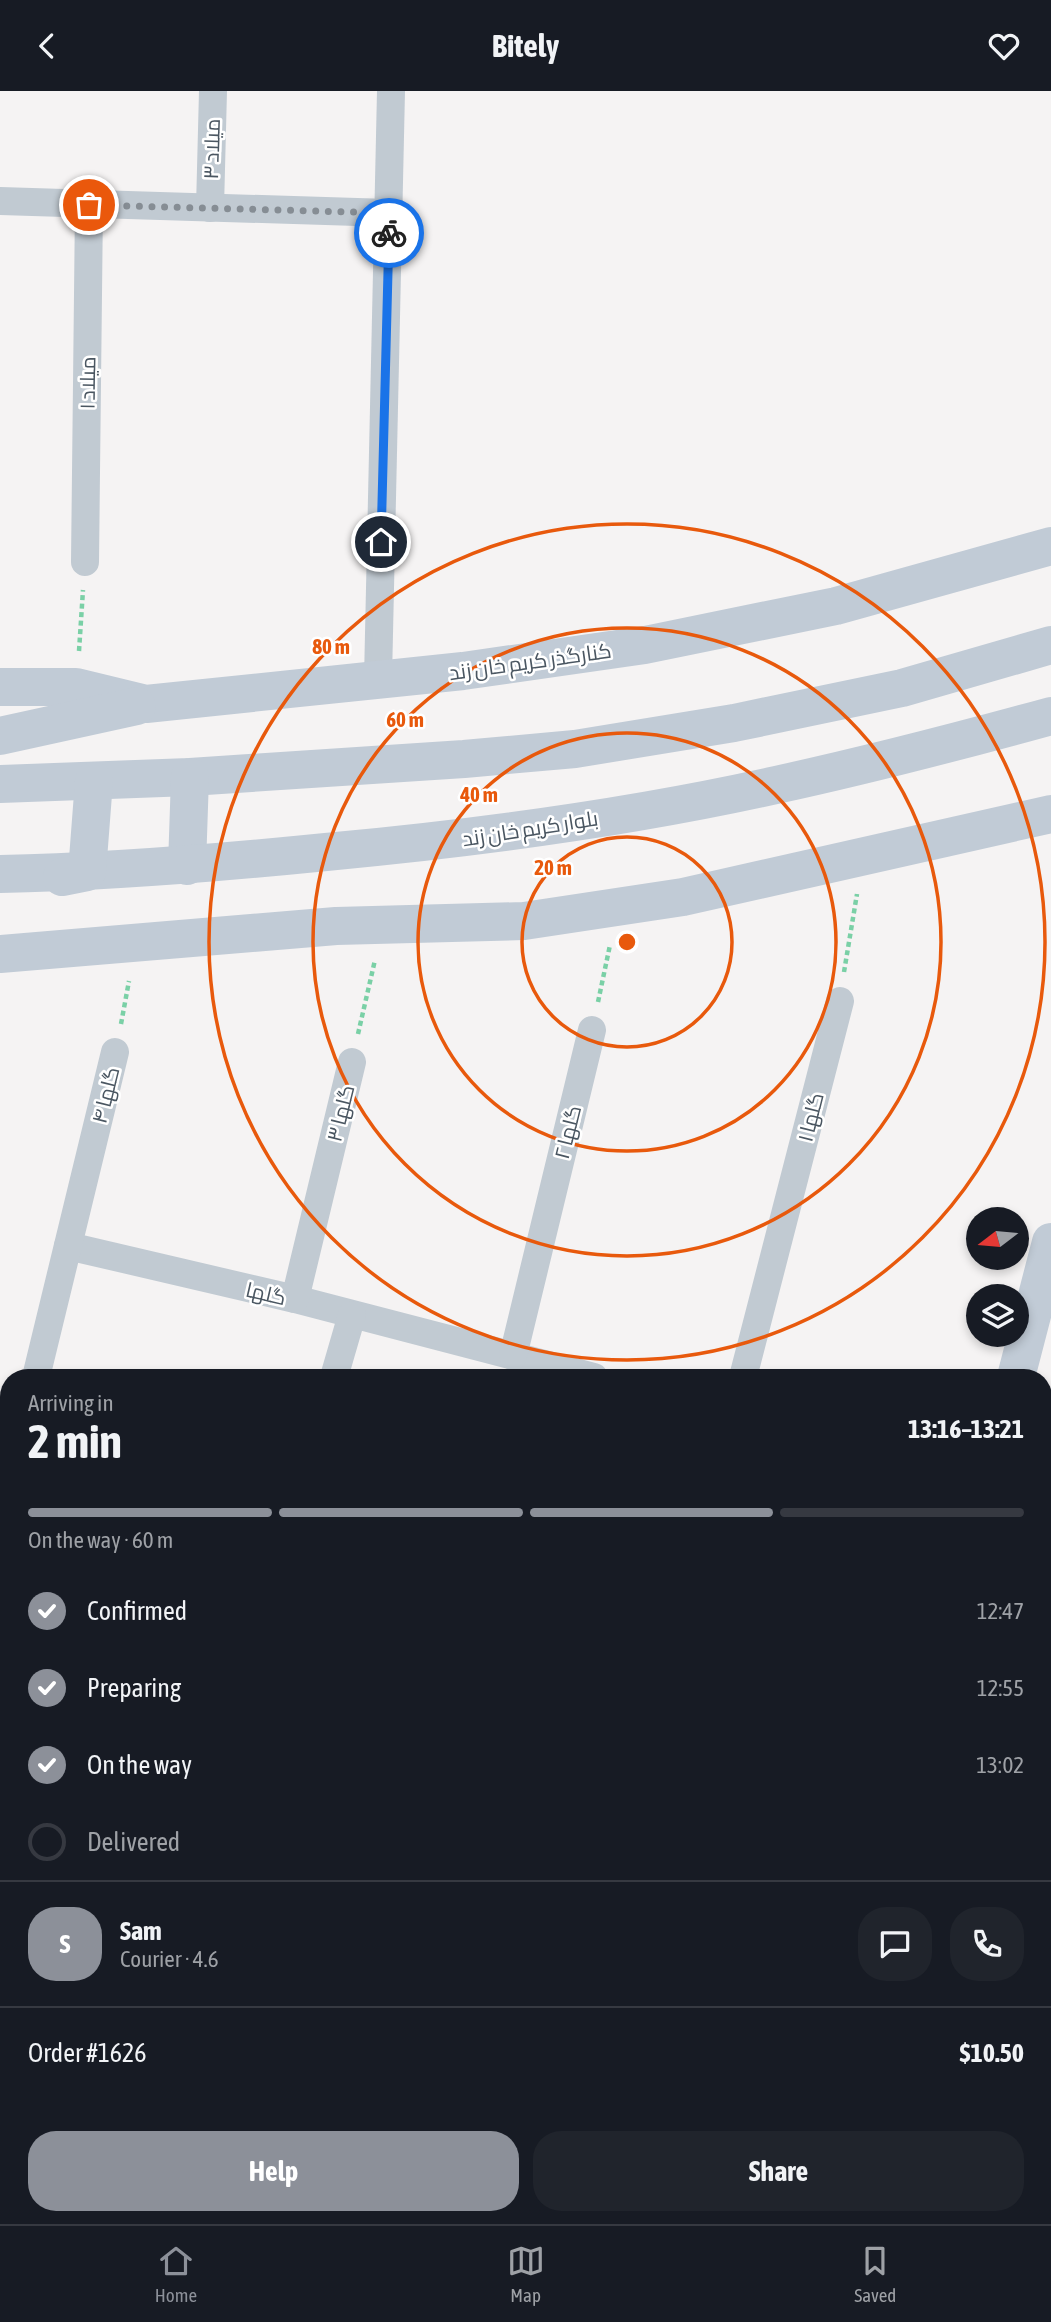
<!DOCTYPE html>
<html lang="en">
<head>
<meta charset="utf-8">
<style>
	body { margin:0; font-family:"Asap Condensed",Cairo,sans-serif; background:#20242c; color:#f1f3f6; height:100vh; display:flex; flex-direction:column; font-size:26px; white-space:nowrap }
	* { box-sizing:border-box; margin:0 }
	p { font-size:23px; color:#9ea1a6 }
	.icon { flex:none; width:38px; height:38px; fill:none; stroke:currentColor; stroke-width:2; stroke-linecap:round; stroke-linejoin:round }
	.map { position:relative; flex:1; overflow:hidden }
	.details { position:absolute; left:0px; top:1278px; width:1052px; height:856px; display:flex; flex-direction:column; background:#171b24; border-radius:28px 28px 0 0; box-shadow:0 4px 10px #0003 }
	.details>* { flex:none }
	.needle { width:46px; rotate:254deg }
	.fabs { position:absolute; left:966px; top:1116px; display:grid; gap:14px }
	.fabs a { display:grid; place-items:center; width:63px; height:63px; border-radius:50%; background:#171b24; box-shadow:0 4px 10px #0003; font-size:35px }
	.pin { position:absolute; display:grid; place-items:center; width:60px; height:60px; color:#fff; margin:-30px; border:4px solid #fff; border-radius:50%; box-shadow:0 2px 7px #0007 }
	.courier { position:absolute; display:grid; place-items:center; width:70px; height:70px; margin:-35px; border:5px solid #1a73e8; border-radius:50%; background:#fff; color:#222; box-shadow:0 2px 9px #0007 }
	.summary em { font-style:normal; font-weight:700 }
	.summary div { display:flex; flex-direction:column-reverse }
	.summary { display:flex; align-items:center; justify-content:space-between; height:119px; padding:0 28px }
	h1 { font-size:46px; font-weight:700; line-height:52px }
	.bar { display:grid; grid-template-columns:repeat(4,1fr); gap:10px 7px; align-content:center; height:84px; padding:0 28px }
	.bar i { height:9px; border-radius:5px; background:#363941 }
	.bar .selected { background:#8c9099 }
	.bar p { grid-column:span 4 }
	.line { display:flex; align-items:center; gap:18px; padding:0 28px; border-top:2px solid #363941 }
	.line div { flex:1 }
	.round { display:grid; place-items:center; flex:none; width:74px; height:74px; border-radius:28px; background:#20242c }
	ol { padding:0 28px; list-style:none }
	li { display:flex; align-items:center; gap:21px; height:77px }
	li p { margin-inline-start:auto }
	li .icon { padding:7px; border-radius:50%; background:#8c9099; color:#fff; stroke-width:4 }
	li:last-child { color:#9ea1a6 }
	li i { width:38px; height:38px; border:4px solid #363941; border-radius:50% }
	.button { display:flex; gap:14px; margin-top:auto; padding:14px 28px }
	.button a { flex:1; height:80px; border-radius:28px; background:#8c9099; color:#fff; font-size:28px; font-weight:700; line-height:80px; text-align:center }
	.button a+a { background:#20242c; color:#f1f3f6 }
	header { display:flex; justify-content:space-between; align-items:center; height:91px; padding:0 28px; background:#171b24; font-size:32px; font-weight:700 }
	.menu { display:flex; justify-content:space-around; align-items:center; height:98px; border-top:2px solid #363941; background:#171b24; font-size:19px; color:#9ea1a6 }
	.menu a { display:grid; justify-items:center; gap:4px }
	.menu .selected { color:#8c9099 }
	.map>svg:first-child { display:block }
	.education { fill:#e6e4e5 }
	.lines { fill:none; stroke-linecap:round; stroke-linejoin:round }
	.path { stroke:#7ad0a6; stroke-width:4.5; stroke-dasharray:5 3.5; stroke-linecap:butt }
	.street { stroke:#c1cad2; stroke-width:28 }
	.secondary { stroke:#c1cbd6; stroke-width:38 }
	.done { stroke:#868d94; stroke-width:7; stroke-dasharray:0 12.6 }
	.route { stroke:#1a73e8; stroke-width:9 }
	.ring { fill:none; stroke:#e8590c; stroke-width:3.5 }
	.labels { text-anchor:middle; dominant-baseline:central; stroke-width:5; stroke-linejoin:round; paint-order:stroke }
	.street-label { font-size:21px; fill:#4a5661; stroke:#fff }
	.centre { fill:#e8590c; stroke:#fff; stroke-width:3.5 }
	.ring-label { font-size:21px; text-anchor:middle; font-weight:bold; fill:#e8590c; stroke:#fff; stroke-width:5; stroke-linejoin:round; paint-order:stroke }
</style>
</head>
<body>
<header><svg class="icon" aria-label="back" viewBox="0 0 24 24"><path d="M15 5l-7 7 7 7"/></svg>Bitely<svg class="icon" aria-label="heart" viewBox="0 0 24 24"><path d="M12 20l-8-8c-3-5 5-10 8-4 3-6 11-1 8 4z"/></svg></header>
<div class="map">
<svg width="1051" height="2133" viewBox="0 0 1051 2133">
	<rect width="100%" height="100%" fill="#f5f3f3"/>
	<g class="education">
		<path d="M 501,2124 L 766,2124 L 766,2125 L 764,2133 L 499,2133 Z"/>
		<path d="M 1043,2124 L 1051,2133 L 855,2133 L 857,2125 Z"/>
	</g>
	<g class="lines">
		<g class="path">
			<path d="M 79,560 L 83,499"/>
			<path d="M 844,881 L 857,803"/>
			<path d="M 598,911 L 610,854"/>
			<path d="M 121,933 L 129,890"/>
			<path d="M 358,943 L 375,869"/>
			<path d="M 0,1579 L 9,1581"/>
		</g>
		<g class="street">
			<path d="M 0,110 L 389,122"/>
			<path d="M 210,117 L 213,0"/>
			<path d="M 85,471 L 89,114"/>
			<path d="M 378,588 L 391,0"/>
			<path d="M 68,1155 L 295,1208 L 594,1286"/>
			<path d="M 295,1208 L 352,971"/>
			<path d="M 513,1265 L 592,939"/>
			<path d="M 36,1286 L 115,961"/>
			<path d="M 334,1286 L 352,1224"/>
			<path d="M 743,1286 L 840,910"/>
			<path d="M 0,1435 L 9,1399"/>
			<path d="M 1043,1532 L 1051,1534"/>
			<path d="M 0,1871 L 9,1873"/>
			<path d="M 0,2105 L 9,2074"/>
			<path d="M 1045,2126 L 1051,2104"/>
			<path d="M 226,2133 L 228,2124"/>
			<path d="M 467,2133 L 470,2124"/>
		</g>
		<g class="secondary">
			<path d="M 0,596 L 76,596 L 146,613 L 463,580 L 645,554 L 836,515 L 1051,455"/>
			<path d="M 0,645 L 137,615"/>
			<path d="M 0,693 L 190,686 L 464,668 L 575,658 L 734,632 L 902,597 L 1051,554"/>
			<path d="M 187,775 L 190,686"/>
			<path d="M 0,783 C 109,781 217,772 326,761 C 477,747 628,727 776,694 C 868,674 960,650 1051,625"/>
			<path d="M 62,786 L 87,781 L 94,690"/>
			<path d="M 0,863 L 336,835 L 524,830 L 683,806 L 1051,723"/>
			<path d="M 1016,1286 L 1051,1151"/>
			<path d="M 796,2133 L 798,2124"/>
		</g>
	</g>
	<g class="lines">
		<path class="done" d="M 89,114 L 389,122 L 389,142"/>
		<path class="route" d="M 381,451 L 389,142"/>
	</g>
	<g class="ring">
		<circle cx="627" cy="851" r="105"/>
		<circle cx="627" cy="851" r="209"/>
		<circle cx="627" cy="851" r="314"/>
		<circle cx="627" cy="851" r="418"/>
	</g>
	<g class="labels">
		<g class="street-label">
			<text transform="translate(211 58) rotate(-88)">میلاد ۳</text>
			<text transform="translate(87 292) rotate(-89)">میلاد ۱</text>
			<text transform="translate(530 570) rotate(-8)">کنارگذر کریم خان زند</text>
			<text transform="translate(530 737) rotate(-9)">بلوار کریم خان زند</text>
			<text transform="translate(105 1004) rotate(-76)">گلها ۴</text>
			<text transform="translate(340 1022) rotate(-76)">گلها ۳</text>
			<text transform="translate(810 1026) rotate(-76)">گلها ۱</text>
			<text transform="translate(567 1041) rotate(-76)">گلها ۲</text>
			<text transform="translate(266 1202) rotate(13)">گلها</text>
		</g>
	</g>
	<circle cx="627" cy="851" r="10" class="centre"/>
	<g class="ring-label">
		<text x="331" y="563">80 m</text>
		<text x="405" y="636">60 m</text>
		<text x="479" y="711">40 m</text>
		<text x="553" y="784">20 m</text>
	</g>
</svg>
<div class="fabs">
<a><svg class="needle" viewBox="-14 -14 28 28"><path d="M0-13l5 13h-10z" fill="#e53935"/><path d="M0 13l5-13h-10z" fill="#9ea1a6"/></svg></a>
<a><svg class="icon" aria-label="layers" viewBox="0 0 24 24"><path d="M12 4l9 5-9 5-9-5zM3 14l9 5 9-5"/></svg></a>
</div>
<div class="pin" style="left:89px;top:114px;background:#ea580c"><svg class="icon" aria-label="bag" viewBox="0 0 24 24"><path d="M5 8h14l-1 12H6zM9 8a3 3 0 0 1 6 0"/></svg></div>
<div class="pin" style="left:381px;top:451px;background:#1f2937"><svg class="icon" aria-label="home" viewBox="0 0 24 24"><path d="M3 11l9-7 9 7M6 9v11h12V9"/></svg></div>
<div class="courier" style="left:389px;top:142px"><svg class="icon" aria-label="bike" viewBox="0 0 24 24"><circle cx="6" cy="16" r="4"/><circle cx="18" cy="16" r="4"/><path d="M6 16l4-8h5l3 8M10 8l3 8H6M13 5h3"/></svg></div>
<section class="details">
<div class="summary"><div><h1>2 min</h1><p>Arriving in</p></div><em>13:16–13:21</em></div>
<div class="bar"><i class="selected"></i><i class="selected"></i><i class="selected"></i><i></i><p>On the way · 60 m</p></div>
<ol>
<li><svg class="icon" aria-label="check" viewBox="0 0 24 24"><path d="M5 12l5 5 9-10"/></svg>Confirmed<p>12:47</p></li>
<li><svg class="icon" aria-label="check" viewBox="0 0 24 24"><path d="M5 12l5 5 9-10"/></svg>Preparing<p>12:55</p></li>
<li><svg class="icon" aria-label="check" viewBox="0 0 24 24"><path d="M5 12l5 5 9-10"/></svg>On the way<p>13:02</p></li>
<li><i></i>Delivered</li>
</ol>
<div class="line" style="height:126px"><b class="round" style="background:#8c9099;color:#fff">S</b><div><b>Sam</b><p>Courier · 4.6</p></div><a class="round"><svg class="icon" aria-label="chat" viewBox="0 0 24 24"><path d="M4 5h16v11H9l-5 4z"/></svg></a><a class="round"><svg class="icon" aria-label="phone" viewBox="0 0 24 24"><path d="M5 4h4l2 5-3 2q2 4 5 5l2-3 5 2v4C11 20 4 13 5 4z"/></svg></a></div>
<div class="line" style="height:91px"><div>Order #1626</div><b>$10.50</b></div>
<div class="button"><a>Help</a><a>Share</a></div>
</section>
</div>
<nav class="menu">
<a class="selected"><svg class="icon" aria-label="home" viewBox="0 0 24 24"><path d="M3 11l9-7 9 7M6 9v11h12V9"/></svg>Home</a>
<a><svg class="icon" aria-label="map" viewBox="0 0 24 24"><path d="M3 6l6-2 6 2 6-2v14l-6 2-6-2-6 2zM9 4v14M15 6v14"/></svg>Map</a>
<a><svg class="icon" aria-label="saved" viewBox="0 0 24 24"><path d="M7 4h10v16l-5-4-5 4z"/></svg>Saved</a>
</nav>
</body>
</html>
